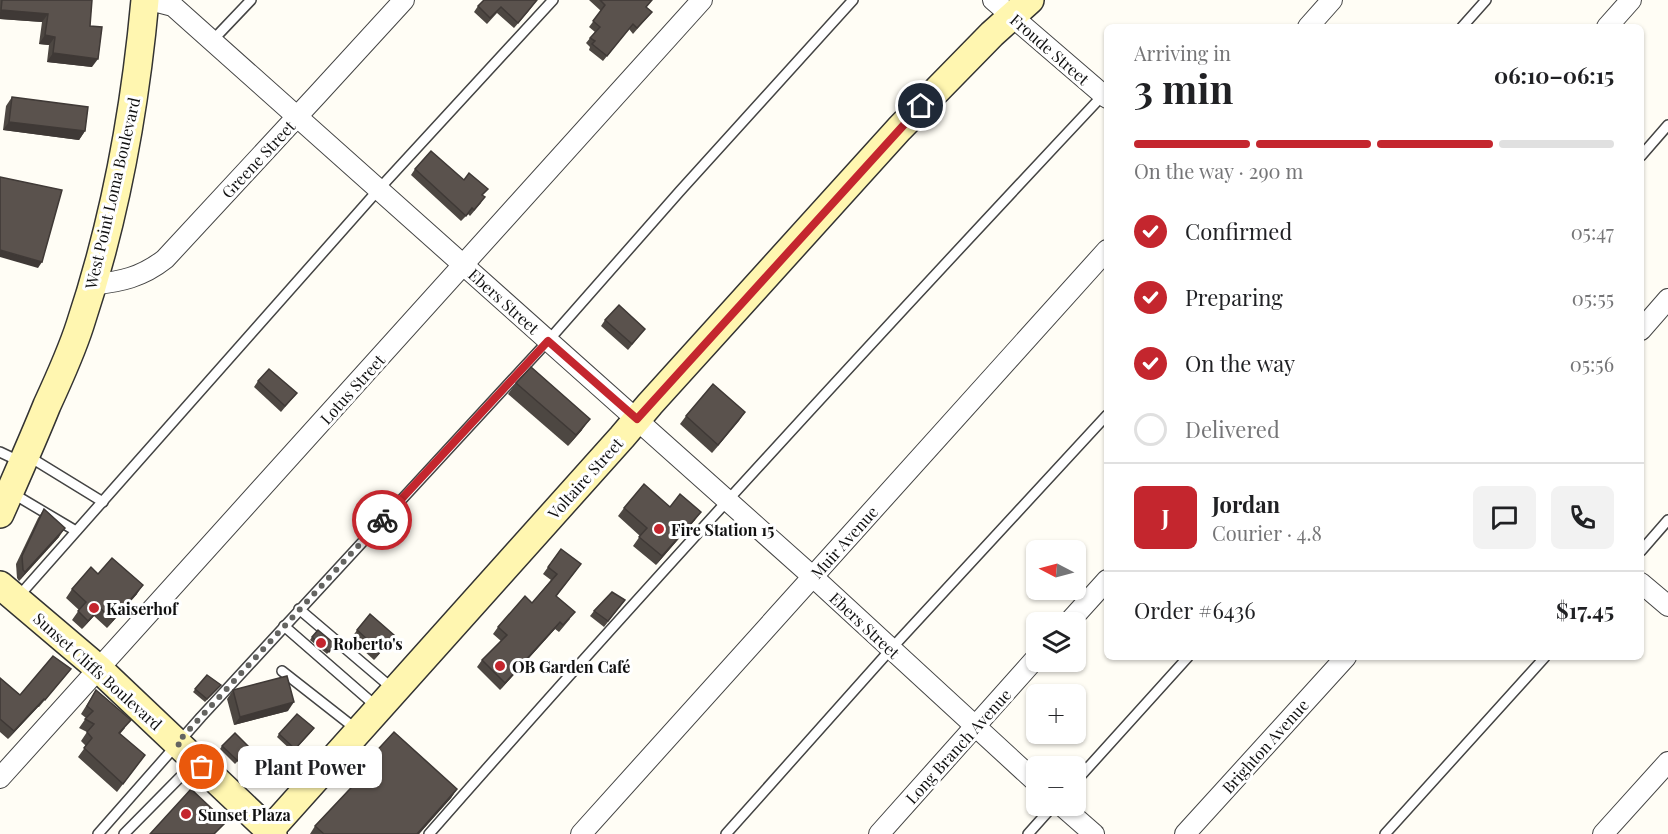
<!DOCTYPE html>
<html lang="en">
<head>
<meta charset="utf-8">
<style>
	body { margin:0; font-family:"Playfair Display",serif; background:#f2f2f2; color:#202124; height:100vh; display:flex; flex-direction:column; font-size:22px; white-space:nowrap }
	* { box-sizing:border-box; margin:0 }
	p { font-size:20px; color:#757577 }
	.icon { flex:none; width:33px; height:33px; fill:none; stroke:currentColor; stroke-width:2; stroke-linecap:round; stroke-linejoin:round }
	.map { position:relative; flex:1; overflow:hidden }
	.panel { position:absolute; left:1104px; top:24px; width:540px; height:636px; display:flex; flex-direction:column; background:#fff; border-radius:9px; box-shadow:0 2px 4px #0004 }
	.panel>* { flex:none }
	.needle { width:39px; rotate:276deg }
	.buttons { position:absolute; left:1026px; top:540px; display:grid; gap:12px }
	.buttons a { display:grid; place-items:center; width:60px; height:60px; border-radius:9px; background:#fff; box-shadow:0 2px 4px #0004; font-size:30px }
	.pin { position:absolute; display:grid; place-items:center; width:51px; height:51px; color:#fff; margin:-26px; border:3px solid #fff; border-radius:50%; box-shadow:0 2px 6px #0007 }
	.courier { position:absolute; display:grid; place-items:center; width:60px; height:60px; margin:-30px; border:4px solid #c4262e; border-radius:50%; background:#fff; color:#222; box-shadow:0 2px 8px #0007 }
	.bubble { position:absolute; height:42px; border-radius:9px; background:#fff; box-shadow:0 2px 4px #0004; font-size:20px; font-weight:700; line-height:42px; text-align:center }
	.head em { font-style:normal; font-weight:700 }
	.head div { display:flex; flex-direction:column-reverse }
	.head { display:flex; align-items:center; justify-content:space-between; height:102px; padding:0 30px }
	h1 { font-size:39px; font-weight:700; line-height:45px }
	.bar { display:grid; grid-template-columns:repeat(4,1fr); gap:9px 6px; align-content:center; height:72px; padding:0 30px }
	.bar i { height:8px; border-radius:4px; background:#e0e0e0 }
	.bar .on { background:#c4262e }
	.bar p { grid-column:span 4 }
	.line { display:flex; align-items:center; gap:15px; padding:0 30px; border-top:2px solid #e0e0e0 }
	.line div { flex:1 }
	.round { display:grid; place-items:center; flex:none; width:63px; height:63px; border-radius:9px; background:#f2f2f2 }
	ol { padding:0 30px; list-style:none }
	li { display:flex; align-items:center; gap:18px; height:66px }
	li p { margin-inline-start:auto }
	li .icon { padding:6px; border-radius:50%; background:#c4262e; color:#fff; stroke-width:4 }
	li:last-child { color:#757577 }
	li i { width:33px; height:33px; border:3px solid #e0e0e0; border-radius:50% }
	.map>svg:first-child { display:block }
	.lines { fill:none; stroke-linecap:round; stroke-linejoin:round }
	.service-casing { stroke:#444; stroke-width:12 }
	.minor-casing { stroke:#444; stroke-width:22 }
	.secondary-casing { stroke:#333; stroke-width:30 }
	.service { stroke:#fff; stroke-width:9 }
	.minor { stroke:#fff; stroke-width:20 }
	.secondary { stroke:#fff6b0; stroke-width:27 }
	.wall { fill:#4d4742 }
	.shaded-wall { fill:#3f3936 }
	.building { fill:#5a524d; stroke:#3f3936; stroke-width:1.5 }
	.done { stroke:#646461; stroke-width:6; stroke-dasharray:0 10.8 }
	.route { stroke:#c4262e; stroke-width:8 }
	.poi-dot { fill:#c4262e; stroke:#fff; stroke-width:2 }
	.labels { text-anchor:middle; dominant-baseline:central; stroke-width:6; stroke-linejoin:round; paint-order:stroke }
	.street-label { font-size:16px; fill:#111; stroke:#fff }
	.poi-label { font-size:16px; font-weight:bold; fill:#111; stroke:#fff; text-anchor:start }
</style>
</head>
<body>
<div class="map">
<svg width="1668" height="834" viewBox="0 0 1668 834">
	<rect width="100%" height="100%" fill="#fffdf5"/>
	<g class="lines">
		<defs>
			<g id="service">
				<path d="M 1462,27 L 1486,0"/>
				<path d="M 212,41 L 251,0"/>
				<path d="M 1641,156 L 1668,125"/>
				<path d="M 0,452 L 19,461"/>
				<path d="M 28,456 L 103,502"/>
				<path d="M 12,493 L 76,531"/>
				<path d="M 1641,551 L 1668,520"/>
				<path d="M 18,597 L 379,189 L 553,0"/>
				<path d="M 299,609 L 393,689"/>
				<path d="M 284,626 L 377,707"/>
				<path d="M 282,671 L 356,729"/>
				<path d="M 283,773 L 301,789"/>
				<path d="M 1076,781 L 1188,657"/>
				<path d="M 98,834 L 201,717 L 548,341 L 680,191 L 853,0"/>
				<path d="M 124,834 L 194,763"/>
				<path d="M 429,834 C 649,583 875,338 1103,95"/>
				<path d="M 726,834 L 891,649 L 1107,415"/>
				<path d="M 1028,834 L 1053,806"/>
				<path d="M 1385,834 L 1545,657"/>
			</g>
			<g id="minor">
				<path d="M 150,0 L 173,6 L 812,576 L 1036,782"/>
				<path d="M 993,0 L 1107,98"/>
				<path d="M 1308,27 L 1332,0"/>
				<path d="M 1607,27 L 1631,0"/>
				<path d="M 93,285 C 121,281 141,278 165,259 L 317,95 L 404,0"/>
				<path d="M 1641,330 L 1668,299"/>
				<path d="M 1641,583 L 1668,606"/>
				<path d="M 1069,622 L 1107,580"/>
				<path d="M 0,778 L 702,0"/>
				<path d="M 1062,806 L 1094,834"/>
				<path d="M 581,834 L 1107,250"/>
				<path d="M 879,834 L 1036,658"/>
				<path d="M 1185,834 L 1346,657"/>
				<path d="M 1603,834 L 1668,762"/>
			</g>
			<g id="secondary">
				<path d="M 0,514 C 16,478 32,442 47,405 C 59,379 71,353 80,325 C 115,220 135,110 145,0"/>
				<path d="M 0,585 L 99,669 L 273,834"/>
				<path d="M 269,831 L 622,437 L 650,404 L 899,129 L 992,34 L 1030,0"/>
			</g>
		</defs>
		<use href="#service" class="service-casing"/>
		<use href="#minor" class="minor-casing"/>
		<use href="#secondary" class="secondary-casing"/>
		<use href="#service" class="service"/>
		<use href="#minor" class="minor"/>
		<use href="#secondary" class="secondary"/>
	</g>
	<g class="wall">
		<path d="M 0,0 L 92,0 L 90,26 L 92,67 L 47,62 L 49,45 L 39,44 L 42,22 L 0,19 Z"/>
		<path d="M 537,0 L 528,12 L 514,28 L 497,13 L 487,24 L 474,12 L 478,6 Z"/>
		<path d="M 589,0 L 652,0 L 646,7 L 652,12 L 633,34 L 629,29 L 603,61 L 589,50 L 590,47 L 586,43 L 595,32 L 589,27 L 601,11 Z"/>
		<path d="M 12,97 L 85,131 L 79,140 L 3,130 L 6,106 Z"/>
		<path d="M 415,169 L 483,196 L 481,203 L 470,216 L 468,214 L 461,221 L 411,175 Z"/>
		<path d="M 605,320 L 641,334 L 628,350 L 601,326 Z"/>
		<path d="M 258,381 L 297,393 L 281,412 L 254,387 Z"/>
		<path d="M 516,383 L 582,430 L 568,446 L 508,394 Z"/>
		<path d="M 745,412 L 712,453 L 680,424 L 686,416 Z"/>
		<path d="M 670,507 L 695,520 L 656,565 L 633,546 L 640,536 L 618,516 L 624,508 Z"/>
		<path d="M 44,509 L 59,537 L 19,581 L 17,578 L 16,564 L 38,518 Z"/>
		<path d="M 561,549 L 576,571 L 556,596 L 570,619 L 559,632 L 555,629 L 500,690 L 477,667 L 482,660 L 501,641 L 493,634 L 498,627 L 532,603 L 551,580 L 543,574 Z"/>
		<path d="M 98,574 L 137,594 L 107,628 L 94,616 L 82,629 L 72,620 L 79,610 L 66,598 L 72,589 Z"/>
		<path d="M 625,600 L 604,627 L 590,616 L 594,611 Z"/>
		<path d="M 357,630 L 388,644 L 374,660 L 351,639 Z"/>
		<path d="M 312,637 L 335,644 L 327,654 L 310,640 Z"/>
		<path d="M 71,669 L 39,707 L 38,707 L 8,739 L 0,732 L 0,678 L 20,695 Z"/>
		<path d="M 207,675 L 218,688 L 205,702 L 193,692 Z"/>
		<path d="M 96,690 L 125,728 L 120,734 L 139,763 L 117,792 L 78,757 L 86,746 L 81,741 L 87,732 L 79,728 L 86,718 L 81,714 Z"/>
		<path d="M 233,690 L 288,711 L 234,725 L 227,699 Z"/>
		<path d="M 312,731 L 293,752 L 277,737 L 279,734 Z"/>
		<path d="M 222,746 L 250,748 L 235,764 L 220,749 Z"/>
		<path d="M 359,770 L 457,789 L 451,798 L 419,834 L 310,834 L 315,826 L 357,782 L 353,778 Z"/>
	</g>
	<g class="shaded-wall">
		<path d="M 1,10 L 48,14 L 42,22 L 0,19 L 0,12 Z"/>
		<path d="M 45,35 L 55,37 L 49,45 L 39,44 Z"/>
		<path d="M 53,53 L 98,59 L 92,67 L 47,62 Z"/>
		<path d="M 9,122 L 85,131 L 79,140 L 3,130 Z"/>
		<path d="M 0,250 L 42,262 L 38,268 L 0,257 Z"/>
		<path d="M 745,412 L 739,421 L 712,453 L 718,445 Z"/>
		<path d="M 590,419 L 582,430 L 568,446 L 576,435 Z"/>
		<path d="M 701,512 L 695,520 L 656,565 L 662,556 Z"/>
		<path d="M 65,528 L 59,537 L 19,581 L 25,572 Z"/>
		<path d="M 143,585 L 137,594 L 107,628 L 113,620 Z"/>
		<path d="M 100,608 L 94,616 L 82,629 L 88,621 Z"/>
		<path d="M 560,622 L 555,629 L 500,690 L 505,683 Z"/>
		<path d="M 394,635 L 388,644 L 374,660 L 380,651 Z"/>
		<path d="M 44,699 L 38,707 L 8,739 L 14,731 Z"/>
		<path d="M 294,702 L 288,711 L 234,725 L 240,717 Z"/>
		<path d="M 457,789 L 451,798 L 419,834 L 417,834 Z"/>
	</g>
	<g class="building">
		<path d="M 2,0 L 92,0 L 90,26 L 102,27 L 98,59 L 53,53 L 55,37 L 45,35 L 48,14 L 1,10 Z"/>
		<path d="M 484,0 L 537,0 L 518,23 L 501,7 L 490,18 L 478,6 Z"/>
		<path d="M 600,0 L 652,0 L 646,7 L 652,12 L 637,28 L 633,24 L 607,56 L 592,44 L 595,41 L 590,38 L 600,27 L 593,21 L 605,5 Z"/>
		<path d="M 12,97 L 88,107 L 85,131 L 9,122 Z"/>
		<path d="M 431,151 L 464,180 L 469,173 L 488,189 L 482,195 L 485,197 L 474,210 L 472,208 L 466,216 L 415,169 Z"/>
		<path d="M 0,177 L 62,190 L 42,262 L 0,250 Z"/>
		<path d="M 619,305 L 645,329 L 632,344 L 605,320 Z"/>
		<path d="M 531,367 L 590,419 L 576,435 L 516,383 Z"/>
		<path d="M 269,369 L 297,393 L 285,406 L 258,381 Z"/>
		<path d="M 713,384 L 745,412 L 718,445 L 686,416 Z"/>
		<path d="M 644,484 L 670,507 L 680,494 L 701,512 L 662,556 L 639,537 L 647,528 L 624,508 Z"/>
		<path d="M 44,509 L 65,528 L 25,572 L 23,570 L 22,556 Z"/>
		<path d="M 561,549 L 581,564 L 556,596 L 575,612 L 563,625 L 560,622 L 505,683 L 482,660 L 507,635 L 498,627 L 525,596 L 532,603 L 557,574 L 548,567 Z"/>
		<path d="M 112,558 L 143,585 L 113,620 L 100,608 L 88,621 L 78,611 L 86,602 L 72,589 L 91,567 L 98,574 Z"/>
		<path d="M 612,592 L 625,600 L 608,621 L 594,611 Z"/>
		<path d="M 370,614 L 394,635 L 380,651 L 357,630 Z"/>
		<path d="M 318,630 L 335,644 L 329,652 L 312,637 Z"/>
		<path d="M 53,656 L 71,669 L 45,700 L 44,699 L 14,731 L 0,719 L 0,678 L 20,695 Z"/>
		<path d="M 207,675 L 221,685 L 207,699 L 195,689 Z"/>
		<path d="M 287,676 L 294,702 L 240,717 L 233,690 Z"/>
		<path d="M 96,690 L 131,720 L 119,733 L 145,755 L 123,784 L 84,748 L 92,738 L 87,732 L 94,724 L 85,719 L 93,711 L 87,706 Z"/>
		<path d="M 297,714 L 314,728 L 295,749 L 279,734 Z"/>
		<path d="M 394,732 L 457,789 L 417,834 L 324,834 L 315,826 L 364,774 L 359,770 Z"/>
		<path d="M 235,733 L 250,748 L 238,761 L 222,746 Z"/>
		<path d="M 191,789 L 226,822 L 214,834 L 150,834 Z"/>
	</g>
	<g class="lines">
		<path class="done" d="M 202,767 L 177,743 L 382,520"/>
		<path class="route" d="M 382,520 L 548,341 L 637,419 L 921,106"/>
	</g>
	<g class="poi-dot">
		<circle cx="659" cy="529" r="6"/>
		<circle cx="94" cy="608" r="6"/>
		<circle cx="321" cy="643" r="6"/>
		<circle cx="500" cy="666" r="6"/>
		<circle cx="186" cy="814" r="6"/>
	</g>
	<g class="labels">
		<g class="street-label">
			<text transform="translate(1050 49) rotate(41)">Froude Street</text>
			<text transform="translate(258 159) rotate(-47)">Greene Street</text>
			<text transform="translate(112 193) rotate(-77)">West Point Loma Boulevard</text>
			<text transform="translate(504 301) rotate(42)">Ebers Street</text>
			<text transform="translate(352 389) rotate(-48)">Lotus Street</text>
			<text transform="translate(585 478) rotate(-48)">Voltaire Street</text>
			<text transform="translate(844 542) rotate(-48)">Muir Avenue</text>
			<text transform="translate(865 625) rotate(43)">Ebers Street</text>
			<text transform="translate(98 671) rotate(42)">Sunset Cliffs Boulevard</text>
			<text transform="translate(958 746) rotate(-48)">Long Branch Avenue</text>
			<text transform="translate(1265 746) rotate(-48)">Brighton Avenue</text>
		</g>
		<g class="poi-label">
			<text x="671" y="529">Fire Station 15</text>
			<text x="106" y="608">Kaiserhof</text>
			<text x="333" y="643">Roberto's</text>
			<text x="512" y="666">OB Garden Café</text>
			<text x="198" y="814">Sunset Plaza</text>
		</g>
	</g>
</svg>
<div class="buttons">
<a><svg class="needle" viewBox="-14 -14 28 28"><path d="M0-13l5 13h-10z" fill="#e53935"/><path d="M0 13l5-13h-10z" fill="#757577"/></svg></a>
<a><svg class="icon" aria-label="layers" viewBox="0 0 24 24"><path d="M12 4l9 5-9 5-9-5zM3 14l9 5 9-5"/></svg></a>
<a>+</a>
<a>−</a>
</div>
<div class="pin" style="left:202px;top:767px;background:#ea580c"><svg class="icon" aria-label="bag" viewBox="0 0 24 24"><path d="M5 8h14l-1 12H6zM9 8a3 3 0 0 1 6 0"/></svg></div>
<div class="pin" style="left:921px;top:106px;background:#1f2937"><svg class="icon" aria-label="home" viewBox="0 0 24 24"><path d="M3 11l9-7 9 7M6 9v11h12V9"/></svg></div>
<div class="courier" style="left:382px;top:520px"><svg class="icon" aria-label="bike" viewBox="0 0 24 24"><circle cx="6" cy="16" r="4"/><circle cx="18" cy="16" r="4"/><path d="M6 16l4-8h5l3 8M10 8l3 8H6M13 5h3"/></svg></div>
<div class="bubble" style="left:238px;top:746px;width:144px">Plant Power</div>
<section class="panel">
<div class="head"><div><h1>3 min</h1><p>Arriving in</p></div><em>06:10–06:15</em></div>
<div class="bar"><i class="on"></i><i class="on"></i><i class="on"></i><i></i><p>On the way · 290 m</p></div>
<ol>
<li><svg class="icon" aria-label="check" viewBox="0 0 24 24"><path d="M5 12l5 5 9-10"/></svg>Confirmed<p>05:47</p></li>
<li><svg class="icon" aria-label="check" viewBox="0 0 24 24"><path d="M5 12l5 5 9-10"/></svg>Preparing<p>05:55</p></li>
<li><svg class="icon" aria-label="check" viewBox="0 0 24 24"><path d="M5 12l5 5 9-10"/></svg>On the way<p>05:56</p></li>
<li><i></i>Delivered</li>
</ol>
<div class="line" style="height:108px"><b class="round" style="background:#c4262e;color:#fff">J</b><div><b>Jordan</b><p>Courier · 4.8</p></div><a class="round"><svg class="icon" aria-label="chat" viewBox="0 0 24 24"><path d="M4 5h16v11H9l-5 4z"/></svg></a><a class="round"><svg class="icon" aria-label="phone" viewBox="0 0 24 24"><path d="M5 4h4l2 5-3 2q2 4 5 5l2-3 5 2v4C11 20 4 13 5 4z"/></svg></a></div>
<div class="line" style="height:78px"><div>Order #6436</div><b>$17.45</b></div>
</section>
</div>
</body>
</html>
